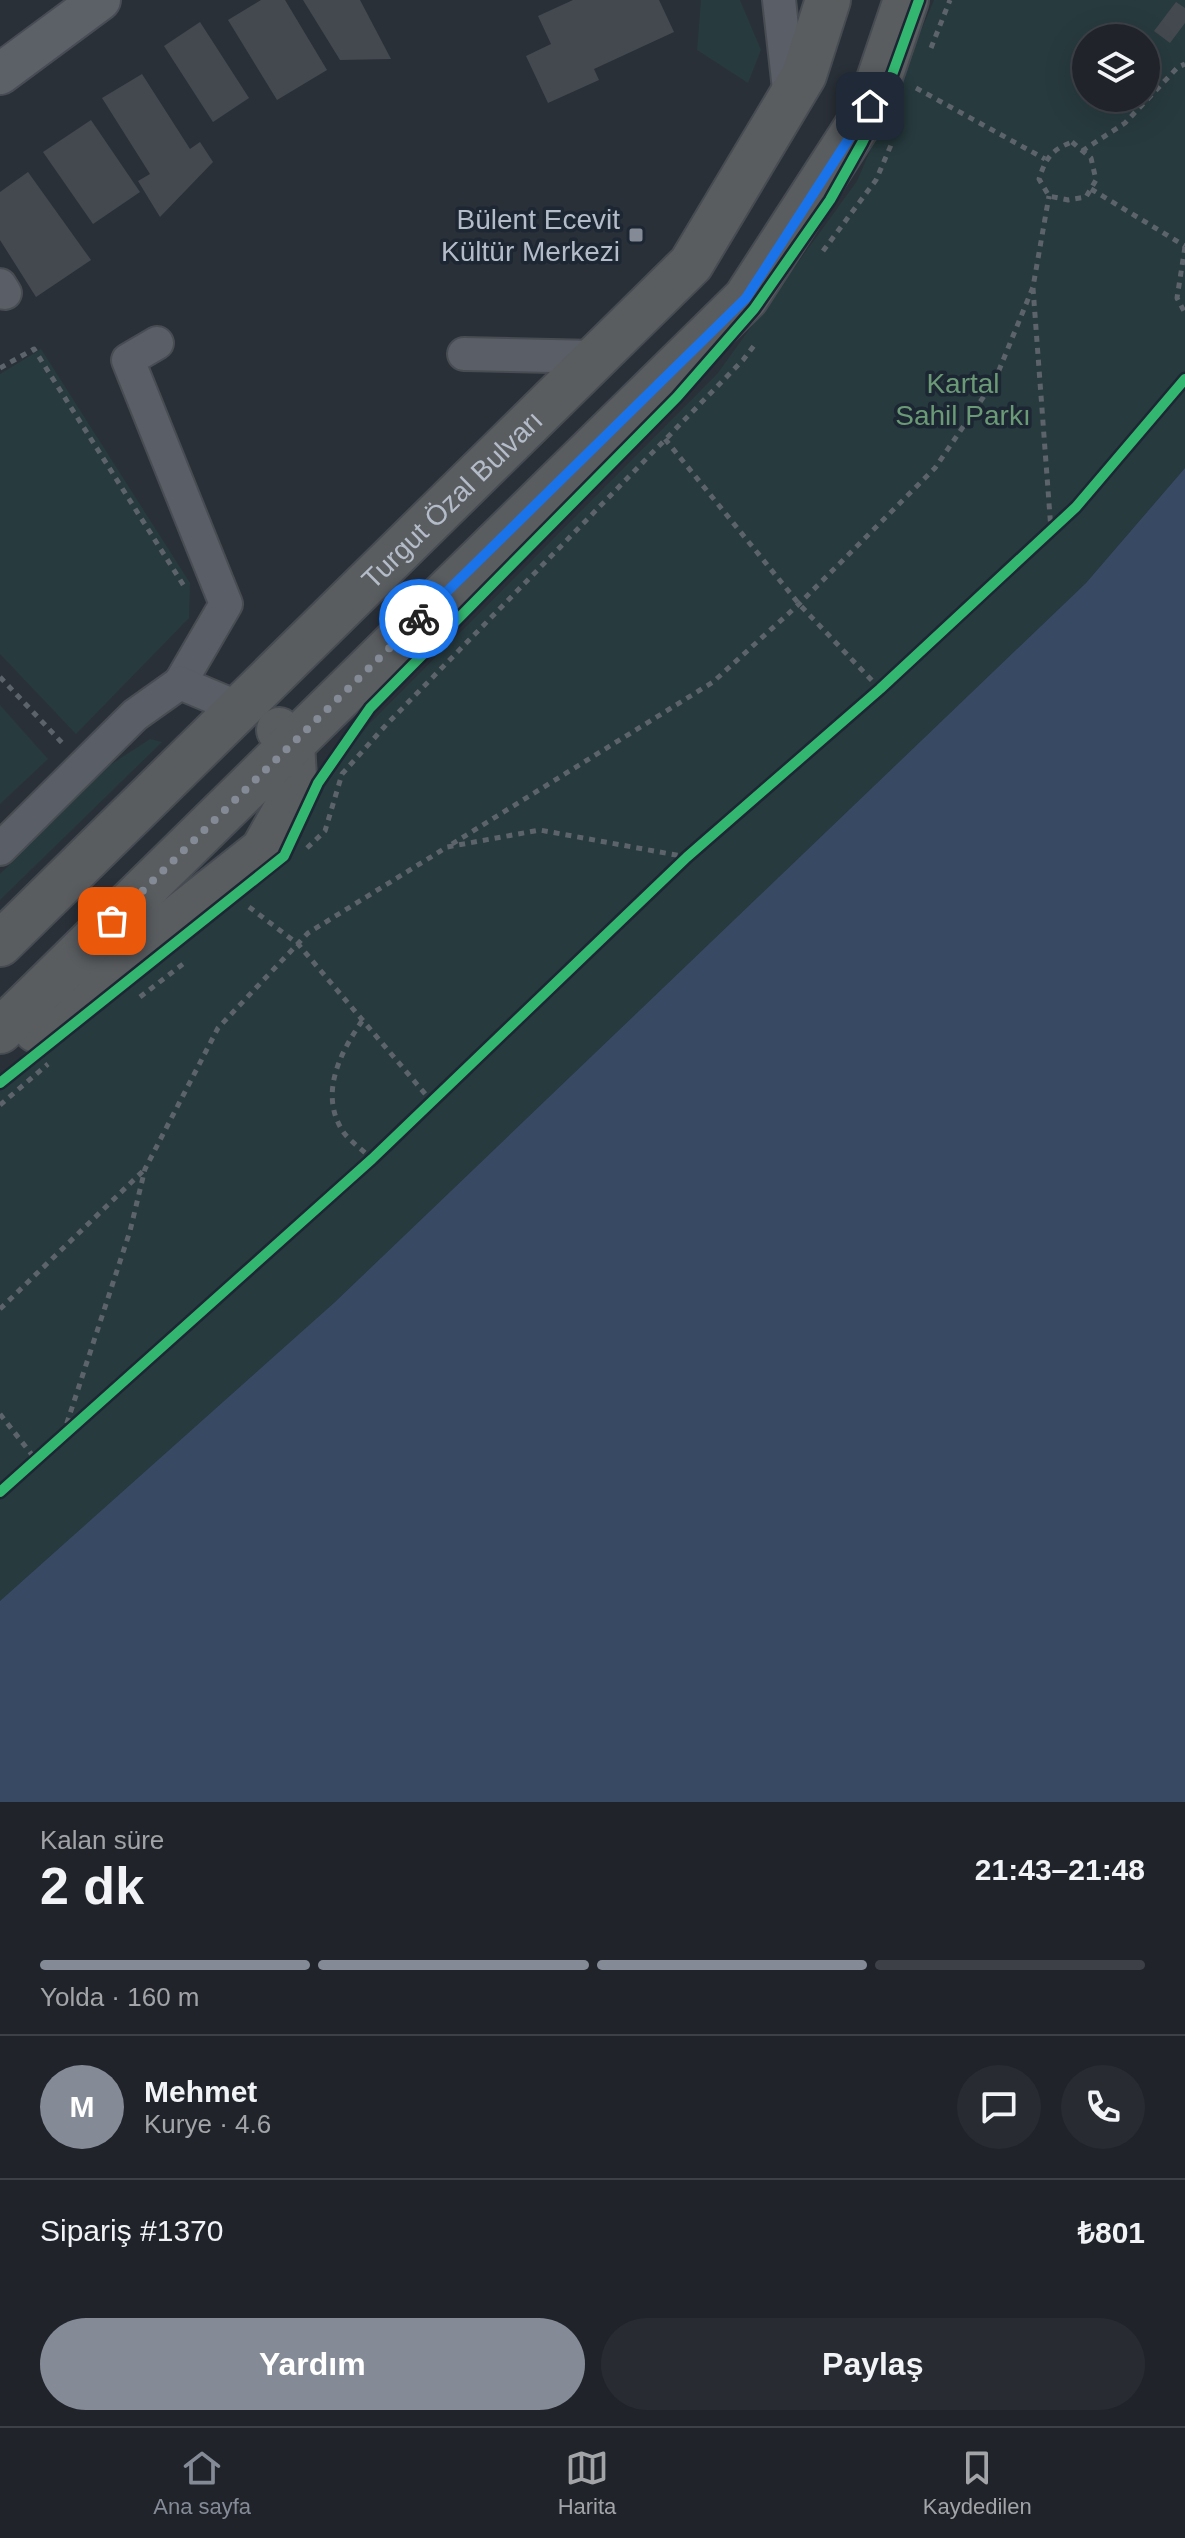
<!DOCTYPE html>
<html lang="tr">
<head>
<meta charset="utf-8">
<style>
	body { margin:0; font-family:Arial,sans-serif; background:#282c32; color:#f1f3f6; height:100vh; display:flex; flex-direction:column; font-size:30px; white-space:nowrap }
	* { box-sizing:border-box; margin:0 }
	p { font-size:26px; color:#a2a4a8 }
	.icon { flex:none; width:44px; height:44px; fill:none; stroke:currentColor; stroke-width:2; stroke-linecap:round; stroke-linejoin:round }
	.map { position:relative; height:1802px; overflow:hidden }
	.details { display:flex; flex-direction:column; background:#20242a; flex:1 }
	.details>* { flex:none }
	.buttons { position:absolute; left:1072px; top:24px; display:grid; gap:16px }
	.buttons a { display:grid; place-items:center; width:88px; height:88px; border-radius:50%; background:#20242a; box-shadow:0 8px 32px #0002,0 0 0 2px #3d4147; font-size:40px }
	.pin { position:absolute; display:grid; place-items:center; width:68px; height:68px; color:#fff; margin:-34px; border-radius:16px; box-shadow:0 4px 12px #0006 }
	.courier { position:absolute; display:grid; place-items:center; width:80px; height:80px; margin:-40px; border:6px solid #1a73e8; border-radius:50%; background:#fff; color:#222; box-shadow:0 2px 10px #0007 }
	.overview em { font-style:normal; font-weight:800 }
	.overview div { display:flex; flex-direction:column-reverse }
	.overview { display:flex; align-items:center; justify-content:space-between; height:136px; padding:0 40px }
	h1 { font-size:52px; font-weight:800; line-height:60px }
	.bar { display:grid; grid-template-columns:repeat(4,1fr); gap:12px 8px; align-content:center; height:96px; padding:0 40px }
	.bar i { height:10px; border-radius:6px; background:#3d4147 }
	.bar .selected { background:#848b96 }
	.bar p { grid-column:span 4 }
	.line { display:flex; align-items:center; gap:20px; padding:0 40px; border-top:2px solid #3d4147 }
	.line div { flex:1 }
	.round { display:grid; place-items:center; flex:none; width:84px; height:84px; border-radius:42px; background:#282c32 }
	.cta { display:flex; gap:16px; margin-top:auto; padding:16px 40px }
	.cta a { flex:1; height:92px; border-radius:48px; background:#848b96; color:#fff; font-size:32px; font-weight:800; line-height:92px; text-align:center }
	.cta a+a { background:#282c32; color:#f1f3f6 }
	.menu { display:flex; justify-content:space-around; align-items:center; height:112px; border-top:2px solid #3d4147; background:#20242a; font-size:22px; color:#a2a4a8 }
	.menu a { display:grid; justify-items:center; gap:4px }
	.menu .selected { color:#848b96 }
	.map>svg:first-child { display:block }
	.green { fill:#273a3e; fill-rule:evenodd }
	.water { fill:#384963 }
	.building { fill:#444950 }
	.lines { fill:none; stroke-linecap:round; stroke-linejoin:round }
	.minor-casing { stroke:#484c53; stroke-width:36 }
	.major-casing { stroke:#484c55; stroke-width:44 }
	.highway-casing { stroke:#474c53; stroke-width:48 }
	.path { stroke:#5d636a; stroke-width:5; stroke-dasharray:6 6; stroke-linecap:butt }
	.minor { stroke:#5a5e66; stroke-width:32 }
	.major { stroke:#5c6168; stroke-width:40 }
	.highway { stroke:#5a5d60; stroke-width:44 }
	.cycleway-casing { stroke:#1d2633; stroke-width:15 }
	.cycleway { stroke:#33b770; stroke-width:10 }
	.done { stroke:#848b96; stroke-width:8; stroke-dasharray:0 14.4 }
	.route { stroke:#1a73e8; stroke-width:10 }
	.poi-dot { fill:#848b96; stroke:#1d2633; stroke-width:3 }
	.labels { text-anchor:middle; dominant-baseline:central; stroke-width:7; stroke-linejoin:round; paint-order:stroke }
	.poi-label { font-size:28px; fill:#b4bcc9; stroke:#1d2633; text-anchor:end }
	.park-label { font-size:28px; fill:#6b9a76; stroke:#1d2633 }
	.street-label { font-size:28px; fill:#b4bcc9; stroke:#1d2633 }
</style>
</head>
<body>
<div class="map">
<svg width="1185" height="1802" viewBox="0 0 1185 1802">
	<rect width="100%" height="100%" fill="#2a3038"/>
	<g class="green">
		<path d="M 701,0 L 740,0 L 761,50 L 748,83 L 697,50 Z"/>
		<path d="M 934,0 L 1185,0 L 1185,468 L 1086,583 L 335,1302 L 0,1601 L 0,1077 L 150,931 L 279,836 L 370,723 L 717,374 L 857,181 ZM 1086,38 L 1146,38 L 1146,98 L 1086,98 Z"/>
		<path d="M 41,349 L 190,583 L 189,618 L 76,734 L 0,654 L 0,374 Z"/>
		<path d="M 0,705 L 48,759 L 0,804 Z"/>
		<path d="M 150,739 L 162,742 L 0,900 L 0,874 L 110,765 Z"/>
	</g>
	<path class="water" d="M 1185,468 L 1185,1802 L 0,1802 L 0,1601 L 335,1302 L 1086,583 Z"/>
	<g class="building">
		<path d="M 261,0 L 285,0 L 327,70 L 277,100 L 228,20 Z"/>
		<path d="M 303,0 L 360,0 L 391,59 L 340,60 Z"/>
		<path d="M 573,0 L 659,0 L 674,32 L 594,69 L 599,80 L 548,103 L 526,56 L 551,44 L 538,16 Z"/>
		<path d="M 1176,2 L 1185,8 L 1185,23 L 1170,43 L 1154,31 Z"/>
		<path d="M 200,22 L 249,98 L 213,122 L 164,46 Z"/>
		<path d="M 142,74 L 190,149 L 200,142 L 213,162 L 160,217 L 138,181 L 150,174 L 102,98 Z"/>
		<path d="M 91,120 L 140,192 L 93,224 L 43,152 Z"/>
		<path d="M 28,172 L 91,260 L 36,297 L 0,240 L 0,192 Z"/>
	</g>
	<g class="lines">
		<defs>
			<g id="minor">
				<path d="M 779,0 L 790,98"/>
				<path d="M 0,285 L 5,293"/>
				<path d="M 157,343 L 128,360 L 226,604 L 180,683"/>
				<path d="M 464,354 L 596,357"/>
				<path d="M 0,849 L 135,715 L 180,683 L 239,708"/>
			</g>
			<path id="major" d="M 0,74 L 100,0"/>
			<g id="highway">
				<path id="s1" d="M 0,944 L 691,264 L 804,75 L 828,0"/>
				<path d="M 36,1030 L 263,850 L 295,793 L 292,744 L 279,730"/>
				<path d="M 0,1031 L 746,298 L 870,106 L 906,0"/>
			</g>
		</defs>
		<use href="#minor" class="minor-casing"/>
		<use href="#major" class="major-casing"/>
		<use href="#highway" class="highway-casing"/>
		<g class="path">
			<path d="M 931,48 L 950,0"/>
			<path d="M 916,88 L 1045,159"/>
			<path d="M 1072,142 L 1091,158 L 1096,180 L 1086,197 L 1068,200 L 1049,196 L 1039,179 C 1046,158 1051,150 1072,142 Z"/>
			<path d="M 1082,151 L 1125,123 L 1178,67 L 1185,64"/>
			<path d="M 1091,189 L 1185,246"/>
			<path d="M 1185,247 L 1177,298 L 1185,313"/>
			<path d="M 823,251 L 876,180 L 891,145"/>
			<path d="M 1033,288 L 1051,530"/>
			<path d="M 0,368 L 34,349 L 184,586"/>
			<path d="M 665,439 L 799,604 L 880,689"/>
			<path d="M 0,677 L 65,746"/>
			<path d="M 452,844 L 713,682 L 799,604 L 935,468 L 995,380 L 1033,287 L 1049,196"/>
			<path d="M 307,848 L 325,831 L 342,774 L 386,725 L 743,360 L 756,343"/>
			<path d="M 249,907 L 298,944 L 432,1102"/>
			<path d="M 140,997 L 183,964"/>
			<path d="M 362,1021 C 340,1053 318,1095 344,1133 C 351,1142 364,1151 372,1159"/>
			<path d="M 0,1105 L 48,1064"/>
			<path d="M 0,1309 L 143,1171"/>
			<path d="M 0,1414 L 36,1460"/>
			<path d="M 63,1435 L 130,1231 L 145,1169 L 218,1028 L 308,933 L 447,847 L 540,830 L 687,857"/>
		</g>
		<use href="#minor" class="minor"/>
		<use href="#major" class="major"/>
		<use href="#highway" class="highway"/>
		<defs>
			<g id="cycleway">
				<path d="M 0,1083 L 284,856 L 318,783 L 370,708 L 677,397 L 754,309 L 830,200 L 862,143 L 884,97 L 919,0"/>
				<path d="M 0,1492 L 372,1159 L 687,857 L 880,689 L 1076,507 L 1185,379"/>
			</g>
		</defs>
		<use href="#cycleway" class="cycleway-casing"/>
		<use href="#cycleway" class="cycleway"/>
	</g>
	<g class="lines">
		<path class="done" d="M 112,921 L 419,619"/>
		<path class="route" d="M 419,619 L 746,298 L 870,106"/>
	</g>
	<rect class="poi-dot" x="628" y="227" width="16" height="16" rx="4"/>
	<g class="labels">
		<g class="poi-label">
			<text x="620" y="219">Bülent Ecevit<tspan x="620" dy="32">Kültür Merkezi</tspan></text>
		</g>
		<g class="park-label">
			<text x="963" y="383">Kartal<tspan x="963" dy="32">Sahil Parkı</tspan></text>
		</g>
		<g class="street-label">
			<text stroke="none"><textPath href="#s1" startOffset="634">Turgut Özal Bulvarı</textPath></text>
		</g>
	</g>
</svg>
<div class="buttons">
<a><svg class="icon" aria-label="layers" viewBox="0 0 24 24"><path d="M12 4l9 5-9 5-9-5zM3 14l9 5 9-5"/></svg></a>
</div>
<div class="pin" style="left:112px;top:921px;background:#ea580c"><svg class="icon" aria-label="bag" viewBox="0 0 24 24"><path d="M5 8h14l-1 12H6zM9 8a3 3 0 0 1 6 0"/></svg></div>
<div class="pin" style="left:870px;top:106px;background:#1f2937"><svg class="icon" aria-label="home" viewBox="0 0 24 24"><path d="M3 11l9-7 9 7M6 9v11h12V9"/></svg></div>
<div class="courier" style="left:419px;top:619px"><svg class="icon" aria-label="bike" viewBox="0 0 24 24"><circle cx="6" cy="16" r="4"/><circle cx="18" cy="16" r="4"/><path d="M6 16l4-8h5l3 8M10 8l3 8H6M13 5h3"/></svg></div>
</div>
<section class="details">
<div class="overview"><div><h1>2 dk</h1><p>Kalan süre</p></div><em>21:43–21:48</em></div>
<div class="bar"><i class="selected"></i><i class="selected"></i><i class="selected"></i><i></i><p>Yolda · 160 m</p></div>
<div class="line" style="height:144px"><b class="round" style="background:#848b96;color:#fff">M</b><div><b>Mehmet</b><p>Kurye · 4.6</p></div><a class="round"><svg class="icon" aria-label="chat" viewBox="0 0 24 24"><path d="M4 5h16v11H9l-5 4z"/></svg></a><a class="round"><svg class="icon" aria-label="phone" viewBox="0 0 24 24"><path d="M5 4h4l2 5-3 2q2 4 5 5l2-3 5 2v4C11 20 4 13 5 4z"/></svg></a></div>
<div class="line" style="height:104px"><div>Sipariş #1370</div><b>₺801</b></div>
<div class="cta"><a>Yardım</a><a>Paylaş</a></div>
</section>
<nav class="menu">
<a class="selected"><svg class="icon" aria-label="home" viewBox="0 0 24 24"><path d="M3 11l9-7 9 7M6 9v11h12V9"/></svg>Ana sayfa</a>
<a><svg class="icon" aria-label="map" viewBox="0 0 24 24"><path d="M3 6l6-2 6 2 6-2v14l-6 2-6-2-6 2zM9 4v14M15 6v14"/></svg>Harita</a>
<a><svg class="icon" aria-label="saved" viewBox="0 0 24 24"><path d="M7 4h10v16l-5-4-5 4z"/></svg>Kaydedilen</a>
</nav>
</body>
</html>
